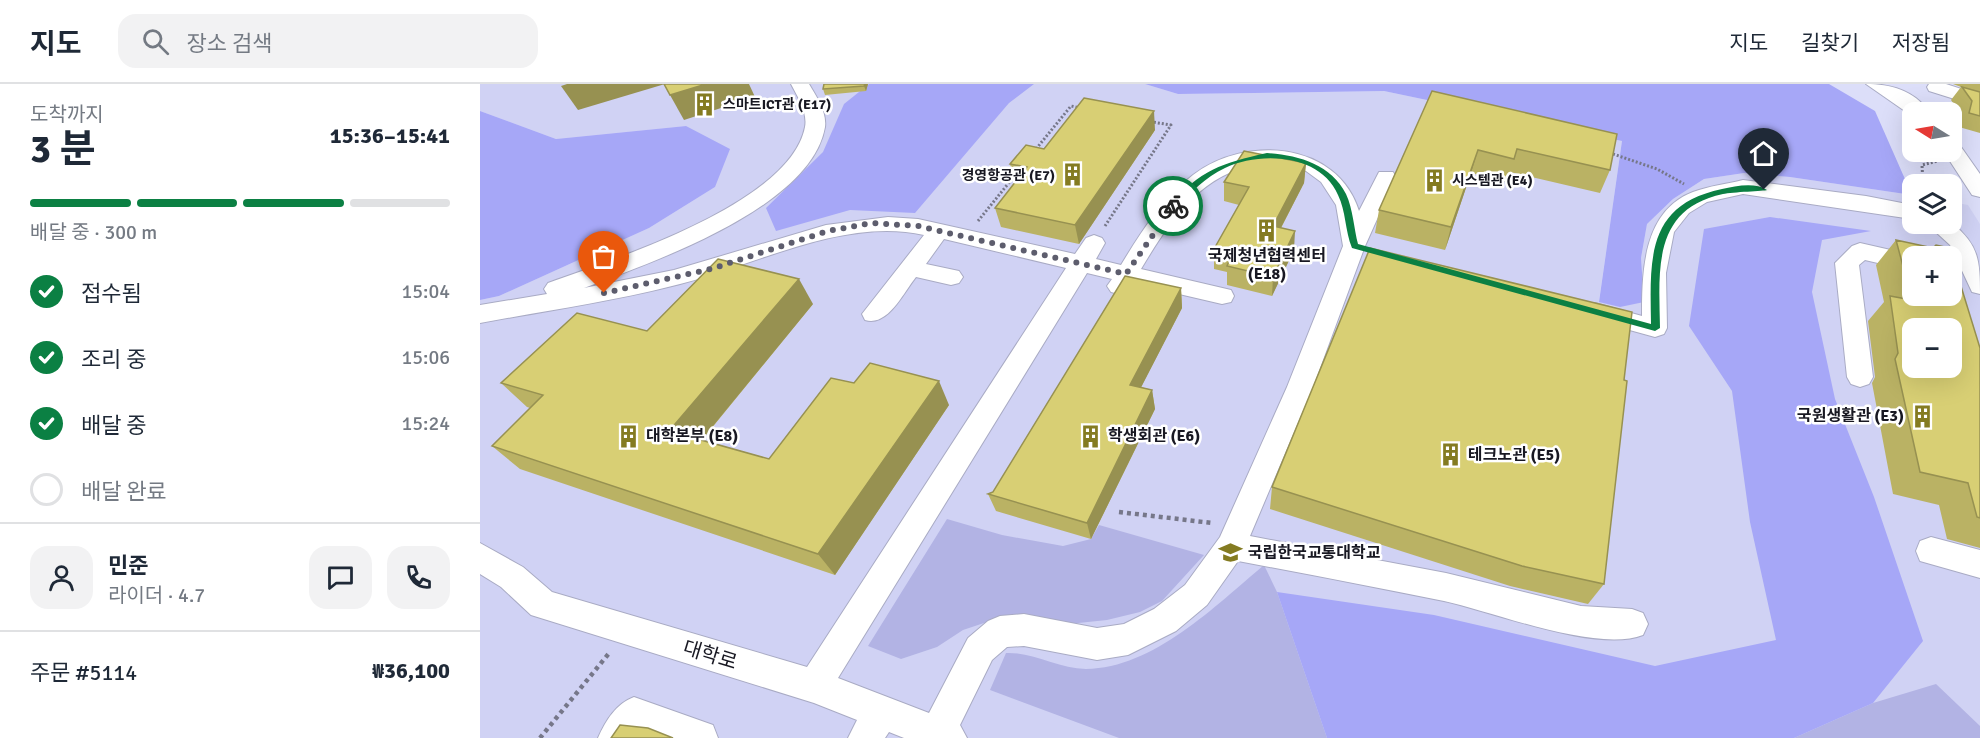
<!DOCTYPE html>
<html lang="ko">
<head>
<meta charset="utf-8">
<style>
	body { margin:0; font-family:Signika,"Noto Sans KR",sans-serif; background:#f2f2f3; color:#1f2937; height:100vh; display:flex; flex-direction:column; font-size:22px; white-space:nowrap }
	* { box-sizing:border-box; margin:0 }
	p { font-size:20px; color:#747a83 }
	.icon { flex:none; width:33px; height:33px; fill:none; stroke:currentColor; stroke-width:2; stroke-linecap:round; stroke-linejoin:round }
	.map { position:relative; flex:1; overflow:hidden }
	.sheet { display:flex; flex-direction:column; background:#fff; width:480px }
	.sheet>* { flex:none }
	.needle { width:39px; rotate:281deg }
	.controls { position:absolute; left:1422px; top:18px; display:grid; gap:12px }
	.controls a { display:grid; place-items:center; width:60px; height:60px; border-radius:12px; background:#fff; box-shadow:0 6px 24px #0002; font-size:30px }
	.pin { position:absolute; display:grid; place-items:center; width:51px; height:51px; color:#fff; margin:-62px -26px; border-radius:50% 50% 50% 0; rotate:-45deg; box-shadow:0 0 6px #0007 }
	.pin .icon { rotate:45deg }
	.courier { position:absolute; display:grid; place-items:center; width:60px; height:60px; margin:-30px; border:4px solid #0b8043; border-radius:50%; background:#fff; color:#222; box-shadow:0 2px 8px #0007 }
	.head em { font-style:normal; font-weight:700 }
	.head div { display:flex; flex-direction:column-reverse }
	.head { display:flex; align-items:center; justify-content:space-between; height:102px; padding:0 30px }
	h1 { font-size:39px; font-weight:700; line-height:45px }
	.bar { display:grid; grid-template-columns:repeat(4,1fr); gap:9px 6px; align-content:center; height:72px; padding:0 30px }
	.bar i { height:8px; border-radius:4px; background:#e0e1e3 }
	.bar .on { background:#0b8043 }
	.bar p { grid-column:span 4 }
	.line { display:flex; align-items:center; gap:15px; padding:0 30px; border-top:2px solid #e0e1e3 }
	.line div { flex:1 }
	.round { display:grid; place-items:center; flex:none; width:63px; height:63px; border-radius:18px; background:#f2f2f3 }
	ol { padding:0 30px; list-style:none }
	li { display:flex; align-items:center; gap:18px; height:66px }
	li p { margin-inline-start:auto }
	li .icon { padding:6px; border-radius:50%; background:#0b8043; color:#fff; stroke-width:4 }
	li:last-child { color:#747a83 }
	li i { width:33px; height:33px; border:3px solid #e0e1e3; border-radius:50% }
	header { display:flex; align-items:center; gap:36px; box-sizing:border-box; height:84px; padding:0 30px; background:#fff; border-bottom:2px solid #e0e1e3 }
	header strong { font-size:28px }
	nav { display:flex; gap:33px; margin-inline-start:auto; font-size:21px }
	.search { width:420px; height:54px; background:#f2f2f3; display:flex; align-items:center; gap:15px; box-sizing:border-box; padding:0 21px; border-radius:18px; color:#747a83; font-size:22px }
	main { display:flex; flex:1; min-height:0 }
	.map>svg:first-child { display:block }
	.built { fill:#d0d2f4; fill-rule:evenodd }
	.green { fill:#b2b3e4 }
	.forest { fill:#a6a7f7 }
	.lines { fill:none; stroke-linecap:round; stroke-linejoin:round }
	.minor-casing { stroke:#a9abc4; stroke-width:2 }
	.path-far1 { stroke:#767789; stroke-width:3; stroke-dasharray:2 2; stroke-linecap:butt }
	.path { stroke:#767789; stroke-width:4.5; stroke-dasharray:4 4; stroke-linecap:butt }
	.minor { fill:#fff; fill-rule:evenodd }
	.wall { fill:#bab264 }
	.shaded-wall { fill:#979151 }
	.building { fill:#d8cf74; stroke:#979151; stroke-width:1.5; fill-rule:evenodd }
	.route { fill:#0b8043 }
	.done { stroke:#5d5d6d; stroke-width:6; stroke-dasharray:0 10.8 }
	.labels { text-anchor:middle; dominant-baseline:central; stroke-width:5; stroke-linejoin:round; paint-order:stroke }
	.far-poi-label { font-size:14px; font-weight:bold; fill:#181822; stroke:#fff; text-anchor:start }
	.poi-label { font-size:16px; font-weight:bold; fill:#181822; stroke:#fff; text-anchor:start }
	.near-street-label { font-size:20px; fill:#181822; stroke:#fff }
</style>
</head>
<body>
<header>
<strong>지도</strong>
<div class="search"><svg class="icon" aria-label="search" viewBox="0 0 24 24"><circle cx="10" cy="10" r="6"/><path d="M15 15l6 6"/></svg>장소 검색</div>
<nav><a>지도</a><a>길찾기</a><a>저장됨</a></nav>
</header>
<main>
<section class="sheet">
<div class="head"><div><h1>3 분</h1><p>도착까지</p></div><em>15:36–15:41</em></div>
<div class="bar"><i class="on"></i><i class="on"></i><i class="on"></i><i></i><p>배달 중 · 300 m</p></div>
<ol>
<li><svg class="icon" aria-label="check" viewBox="0 0 24 24"><path d="M5 12l5 5 9-10"/></svg>접수됨<p>15:04</p></li>
<li><svg class="icon" aria-label="check" viewBox="0 0 24 24"><path d="M5 12l5 5 9-10"/></svg>조리 중<p>15:06</p></li>
<li><svg class="icon" aria-label="check" viewBox="0 0 24 24"><path d="M5 12l5 5 9-10"/></svg>배달 중<p>15:24</p></li>
<li><i></i>배달 완료</li>
</ol>
<div class="line" style="height:108px"><a class="round"><svg class="icon" aria-label="person" viewBox="0 0 24 24"><circle cx="12" cy="8" r="4"/><path d="M4 21q1-7 8-7t8 7"/></svg></a><div><b>민준</b><p>라이더 · 4.7</p></div><a class="round"><svg class="icon" aria-label="chat" viewBox="0 0 24 24"><path d="M4 5h16v11H9l-5 4z"/></svg></a><a class="round"><svg class="icon" aria-label="phone" viewBox="0 0 24 24"><path d="M5 4h4l2 5-3 2q2 4 5 5l2-3 5 2v4C11 20 4 13 5 4z"/></svg></a></div>
<div class="line" style="height:78px"><div>주문 #5114</div><b>₩36,100</b></div>
</section>
<div class="map">
<svg width="1500" height="654" viewBox="0 0 1500 654">
	<rect width="100%" height="100%" fill="#dcdef9"/>
	<path class="built" d="M 0,0 L 665,0 L 698,10 L 904,7 L 1142,57 L 1119,217 L 1164,218 L 1161,174 L 1167,140 L 1193,115 L 1224,95 L 1264,89 L 1310,93 L 1432,111 L 1432,140 L 1472,140 L 1472,118 L 1488,121 L 1500,140 L 1500,654 L 0,654 L 0,216 L 19,212 L 169,144 L 235,103 L 206,42 L 76,55 L 0,27 ZM 1432,172 L 1472,172 L 1472,212 L 1432,212 ZM 1432,244 L 1472,244 L 1472,284 L 1432,284 Z"/>
	<g class="green">
		<path d="M 467,435 L 522,451 L 583,462 L 611,455 L 619,441 L 724,471 L 682,517 L 660,528 L 627,536 L 579,541 L 510,537 L 483,546 L 457,563 L 421,575 L 388,562 Z"/>
		<path d="M 784,481 L 797,508 L 847,654 L 639,654 L 510,606 L 526,569 C 554,568 578,585 606,585 C 674,584 735,522 784,481 Z"/>
		<path d="M 1456,600 L 1500,642 L 1500,654 L 1314,654 L 1393,619 Z"/>
	</g>
	<g class="forest">
		<path d="M 389,0 L 554,0 L 529,19 L 435,129 L 370,126 L 296,147 L 286,124 L 343,68 L 364,20 Z"/>
		<path d="M 665,0 L 1349,0 L 1395,27 L 1432,111 L 1310,93 L 1264,89 L 1224,95 L 1193,115 L 1167,140 L 1161,174 L 1164,218 L 1140,223 L 1119,218 L 1142,57 L 904,7 L 698,10 Z"/>
		<path d="M 0,27 L 76,55 L 206,42 L 250,65 L 235,103 L 169,144 L 19,212 L 0,216 Z"/>
		<path d="M 1290,133 L 1391,147 L 1342,156 L 1332,208 L 1355,315 L 1394,413 L 1443,557 L 1393,619 L 1314,654 L 847,654 L 797,508 L 954,531 L 1175,582 L 1296,556 L 1270,438 L 1252,307 L 1209,242 L 1224,145 Z"/>
	</g>
	<g class="lines">
		<defs>
			<g id="minor">
				<path d="M 311,0 L 329,0 C 336,12 347,28 345,43 C 331,124 172,178 104,204 L 194,186 L 346,141 L 408,133 L 438,135 L 595,170 L 606,154 L 614,151 L 622,154 L 625,159 L 616,175 L 641,181 C 661,148 682,115 713,91 C 765,51 857,57 879,127 L 899,88 L 913,88 L 916,93 L 885,162 L 833,303 L 770,452 L 966,489 L 1101,522 L 1152,525 L 1163,529 L 1168,540 L 1163,551 C 1117,569 1014,528 964,517 C 895,503 827,490 758,477 L 727,521 L 696,547 L 648,571 L 617,576 L 544,562 L 527,563 L 512,576 L 480,641 L 487,654 L 424,654 L 409,648 L 405,654 L 368,654 L 377,636 L 334,619 L 51,531 L 21,503 L 0,490 L 0,459 L 43,483 L 72,508 L 327,583 L 586,184 L 464,155 L 446,180 L 479,187 L 483,193 L 479,199 L 471,201 L 436,193 C 423,209 408,243 385,236 L 382,230 L 444,151 C 363,132 270,184 192,202 C 129,218 64,227 0,239 L 0,221 L 67,210 L 64,205 L 68,199 C 134,175 310,120 325,43 C 328,28 317,12 311,0 ZM 796,78 L 826,87 L 841,98 L 856,121 L 863,162 L 807,303 L 740,453 L 705,501 L 674,525 L 644,540 L 617,544 L 544,530 L 520,532 L 508,537 L 488,554 L 449,629 L 358,594 L 607,189 L 632,195 L 627,202 L 631,208 L 639,210 L 647,208 L 652,199 L 742,220 L 751,218 L 754,212 L 751,206 L 661,185 C 694,130 727,81 796,78 Z"/>
				<path d="M 1386,0 C 1410,0 1434,6 1449,28 L 1432,28 L 1432,32 Z"/>
				<path d="M 1449,0 L 1466,0 L 1500,11 L 1500,23 L 1449,7 L 1447,3 Z"/>
				<path d="M 1472,58 L 1479,60 L 1500,90 L 1500,113 L 1492,111 L 1464,68 L 1472,68 Z"/>
				<path d="M 1263,96 L 1386,112 L 1432,121 L 1432,135 L 1263,110 L 1227,118 L 1209,129 L 1194,148 L 1186,189 L 1187,244 L 1184,250 L 1175,253 L 1106,234 L 1103,228 L 1106,222 L 1115,219 L 1162,232 C 1162,187 1163,127 1213,108 C 1229,102 1247,100 1263,96 Z"/>
				<path d="M 1472,139 C 1499,161 1500,177 1500,210 L 1492,208 L 1470,161 L 1447,140 Z"/>
				<path d="M 1380,159 L 1437,172 L 1432,172 L 1432,187 L 1385,176 L 1379,181 L 1393,293 L 1389,300 L 1380,303 L 1371,300 L 1367,293 L 1355,179 L 1372,162 Z"/>
				<path d="M 1451,453 L 1500,466 L 1500,494 L 1440,477 L 1436,467 L 1440,457 Z"/>
				<path d="M 154,613 L 233,641 L 238,654 L 172,654 L 161,650 L 158,654 L 118,654 C 126,636 136,620 154,613 Z"/>
			</g>
		</defs>
		<use href="#minor" class="minor-casing"/>
		<g class="path-far1">
			<path d="M 556,65 L 591,22 L 600,24"/>
			<path d="M 1133,70 L 1177,85 L 1204,100"/>
			<path d="M 528,86 L 537,88"/>
			<path d="M 1443,100 L 1442,81 L 1458,77"/>
			<path d="M 498,137 L 536,90"/>
			<path d="M 625,142 L 691,41 L 672,38"/>
		</g>
		<g class="path">
			<path d="M 639,428 L 732,439"/>
			<path d="M 60,654 L 130,568"/>
		</g>
		<use href="#minor" class="minor"/>
	</g>
	<g class="wall">
		<path d="M 344,0 L 388,0 L 386,7 L 345,11 L 343,5 Z"/>
		<path d="M 1473,0 L 1500,0 L 1500,49 L 1479,43 L 1481,31 L 1471,16 L 1481,3 Z"/>
		<path d="M 952,7 L 1130,86 L 1120,109 L 1030,88 L 1027,98 L 991,89 L 965,166 L 895,149 L 899,126 Z"/>
		<path d="M 675,46 L 599,160 L 521,143 L 515,124 L 535,99 L 530,80 L 564,65 Z"/>
		<path d="M 826,79 L 824,99 L 801,144 L 814,166 L 792,212 L 747,201 L 747,188 L 734,185 L 734,165 L 759,121 L 744,117 L 744,98 Z"/>
		<path d="M 1416,156 L 1500,264 L 1500,464 L 1467,455 L 1459,421 L 1413,410 L 1392,299 L 1395,293 L 1388,237 L 1404,218 L 1396,181 Z"/>
		<path d="M 701,204 L 702,224 L 661,303 L 672,306 L 675,325 L 611,455 L 516,427 L 508,410 L 513,408 Z"/>
		<path d="M 333,220 L 222,356 L 289,375 L 374,299 L 469,321 L 355,491 L 40,385 L 12,362 L 50,324 L 47,323 L 21,299 Z"/>
		<path d="M 792,403 L 1124,500 L 1108,520 L 1030,502 L 790,425 Z"/>
	</g>
	<g class="shaded-wall">
		<path d="M 87,0 L 185,0 L 98,26 L 81,2 Z"/>
		<path d="M 226,0 L 269,0 L 275,13 L 204,36 L 190,11 Z"/>
		<path d="M 385,0 L 388,0 L 386,7 L 384,2 Z"/>
		<path d="M 674,27 L 675,46 L 599,160 L 595,141 Z"/>
		<path d="M 998,66 L 991,89 L 965,166 L 971,143 Z"/>
		<path d="M 826,79 L 824,99 L 792,161 L 793,142 Z"/>
		<path d="M 815,147 L 814,166 L 792,212 L 793,193 Z"/>
		<path d="M 319,195 L 333,220 L 210,370 L 189,347 Z"/>
		<path d="M 701,204 L 702,224 L 653,319 L 650,301 Z"/>
		<path d="M 459,297 L 469,321 L 355,491 L 338,470 Z"/>
		<path d="M 672,306 L 675,325 L 611,455 L 607,439 Z"/>
	</g>
	<g class="building">
		<path d="M 184,0 L 226,0 L 190,11 Z"/>
		<path d="M 344,0 L 385,0 L 384,2 L 343,5 Z"/>
		<path d="M 1482,3 L 1500,8 L 1500,32 L 1489,29 L 1492,17 Z"/>
		<path d="M 952,7 L 1137,50 L 1130,86 L 1037,65 L 1034,75 L 998,66 L 971,143 L 899,126 Z"/>
		<path d="M 604,14 L 674,27 L 595,141 L 515,124 L 547,83 L 530,80 L 546,61 L 564,65 Z"/>
		<path d="M 764,67 L 826,79 L 793,142 L 815,147 L 793,193 L 747,182 L 752,170 L 734,165 L 769,103 L 744,98 Z"/>
		<path d="M 1416,156 L 1453,164 L 1456,161 L 1469,164 L 1471,172 L 1432,172 L 1432,212 L 1472,212 L 1472,173 L 1500,264 L 1500,434 L 1497,433 L 1488,399 L 1440,388 L 1415,275 L 1418,269 L 1410,212 L 1432,216 ZM 1432,244 L 1472,244 L 1472,284 L 1432,284 Z"/>
		<path d="M 890,164 L 1152,228 L 1144,296 L 1147,297 L 1124,500 L 1042,482 L 792,403 Z"/>
		<path d="M 238,175 L 319,195 L 189,347 L 289,375 L 351,294 L 374,299 L 390,279 L 459,297 L 338,470 L 12,362 L 63,311 L 21,299 L 97,229 L 167,247 Z"/>
		<path d="M 645,192 L 701,204 L 650,301 L 672,306 L 607,439 L 508,410 L 513,408 Z"/>
		<path d="M 140,641 L 168,644 L 193,654 L 131,654 Z"/>
	</g>
	<path class="route" d="M 787,69 C 818,71 851,80 866,110 C 873,125 874,145 878,160 L 1171,240 C 1170,175 1166,121 1242,105 C 1256,102 1275,98 1287,106 C 1285,107 1252,108 1243,110 C 1172,125 1179,186 1180,244 L 1175,247 L 872,164 C 865,147 866,127 858,111 C 841,70 780,67 745,84 C 725,93 711,109 695,124 L 689,122 C 720,86 742,79 787,69 Z"/>
	<g class="lines">
		<path class="done" d="M 124,209 L 231,185 L 348,147 L 392,139 L 438,142 L 646,190 L 693,122"/>
	</g>
	<defs>
		<symbol id="building-bare" viewBox="-9 -9 18 18"><path d="M-4-6H4V6H1V3H-1V6H-4ZM-2.5-4.3h1.7v1.8h-1.7ZM.8-4.3h1.7v1.8H.8ZM-2.5-1h1.7V.8h-1.7ZM.8-1h1.7V.8H.8Z" fill="#847b21" stroke="#fff" stroke-width="2.5" paint-order="stroke"/></symbol>
		<symbol id="university-bare" viewBox="-9 -9 18 18"><path d="M0-5L7-2L0 1L-7-2ZM-4 1L0 2.5L4 1V4Q0 6-4 4Z" fill="#847b21" stroke="#fff" stroke-width="2.5" paint-order="stroke"/></symbol>
	</defs>
	<g fill-rule="evenodd">
		<use href="#building-bare" x="208" y="4" width="33" height="33"/>
		<use href="#building-bare" x="576" y="74" width="33" height="33"/>
		<use href="#building-bare" x="938" y="80" width="33" height="33"/>
		<use href="#building-bare" x="770" y="130" width="33" height="33"/>
		<use href="#building-bare" x="1426" y="316" width="33" height="33"/>
		<use href="#building-bare" x="132" y="336" width="33" height="33"/>
		<use href="#building-bare" x="594" y="336" width="33" height="33"/>
		<use href="#building-bare" x="954" y="354" width="33" height="33"/>
		<use href="#university-bare" x="734" y="452" width="33" height="33"/>
	</g>
	<g class="labels">
		<g class="far-poi-label">
			<text x="243" y="20">스마트ICT관 (E17)</text>
			<text x="575" y="91" text-anchor="end">경영항공관 (E7)</text>
			<text x="972" y="96">시스템관 (E4)</text>
		</g>
		<g class="poi-label">
			<text x="787" y="172" text-anchor="middle">국제청년협력센터<tspan x="787" dy="18">(E18)</tspan></text>
			<text x="1424" y="332" text-anchor="end">국원생활관 (E3)</text>
			<text x="166" y="352">대학본부 (E8)</text>
			<text x="628" y="352">학생회관 (E6)</text>
			<text x="988" y="371">테크노관 (E5)</text>
			<text x="768" y="469">국립한국교통대학교</text>
		</g>
		<g class="near-street-label">
			<text transform="translate(230 571) rotate(17)">대학로</text>
		</g>
	</g>
</svg>
<div class="controls">
<a><svg class="needle" viewBox="-14 -14 28 28"><path d="M0-13l5 13h-10z" fill="#e53935"/><path d="M0 13l5-13h-10z" fill="#747a83"/></svg></a>
<a><svg class="icon" aria-label="layers" viewBox="0 0 24 24"><path d="M12 4l9 5-9 5-9-5zM3 14l9 5 9-5"/></svg></a>
<a>+</a>
<a>−</a>
</div>
<div class="pin" style="left:124px;top:209px;background:#ea580c"><svg class="icon" aria-label="bag" viewBox="0 0 24 24"><path d="M5 8h14l-1 12H6zM9 8a3 3 0 0 1 6 0"/></svg></div>
<div class="pin" style="left:1284px;top:106px;background:#1f2937"><svg class="icon" aria-label="home" viewBox="0 0 24 24"><path d="M3 11l9-7 9 7M6 9v11h12V9"/></svg></div>
<div class="courier" style="left:693px;top:122px"><svg class="icon" aria-label="bike" viewBox="0 0 24 24"><circle cx="6" cy="16" r="4"/><circle cx="18" cy="16" r="4"/><path d="M6 16l4-8h5l3 8M10 8l3 8H6M13 5h3"/></svg></div>
</div>
</main>
</body>
</html>
